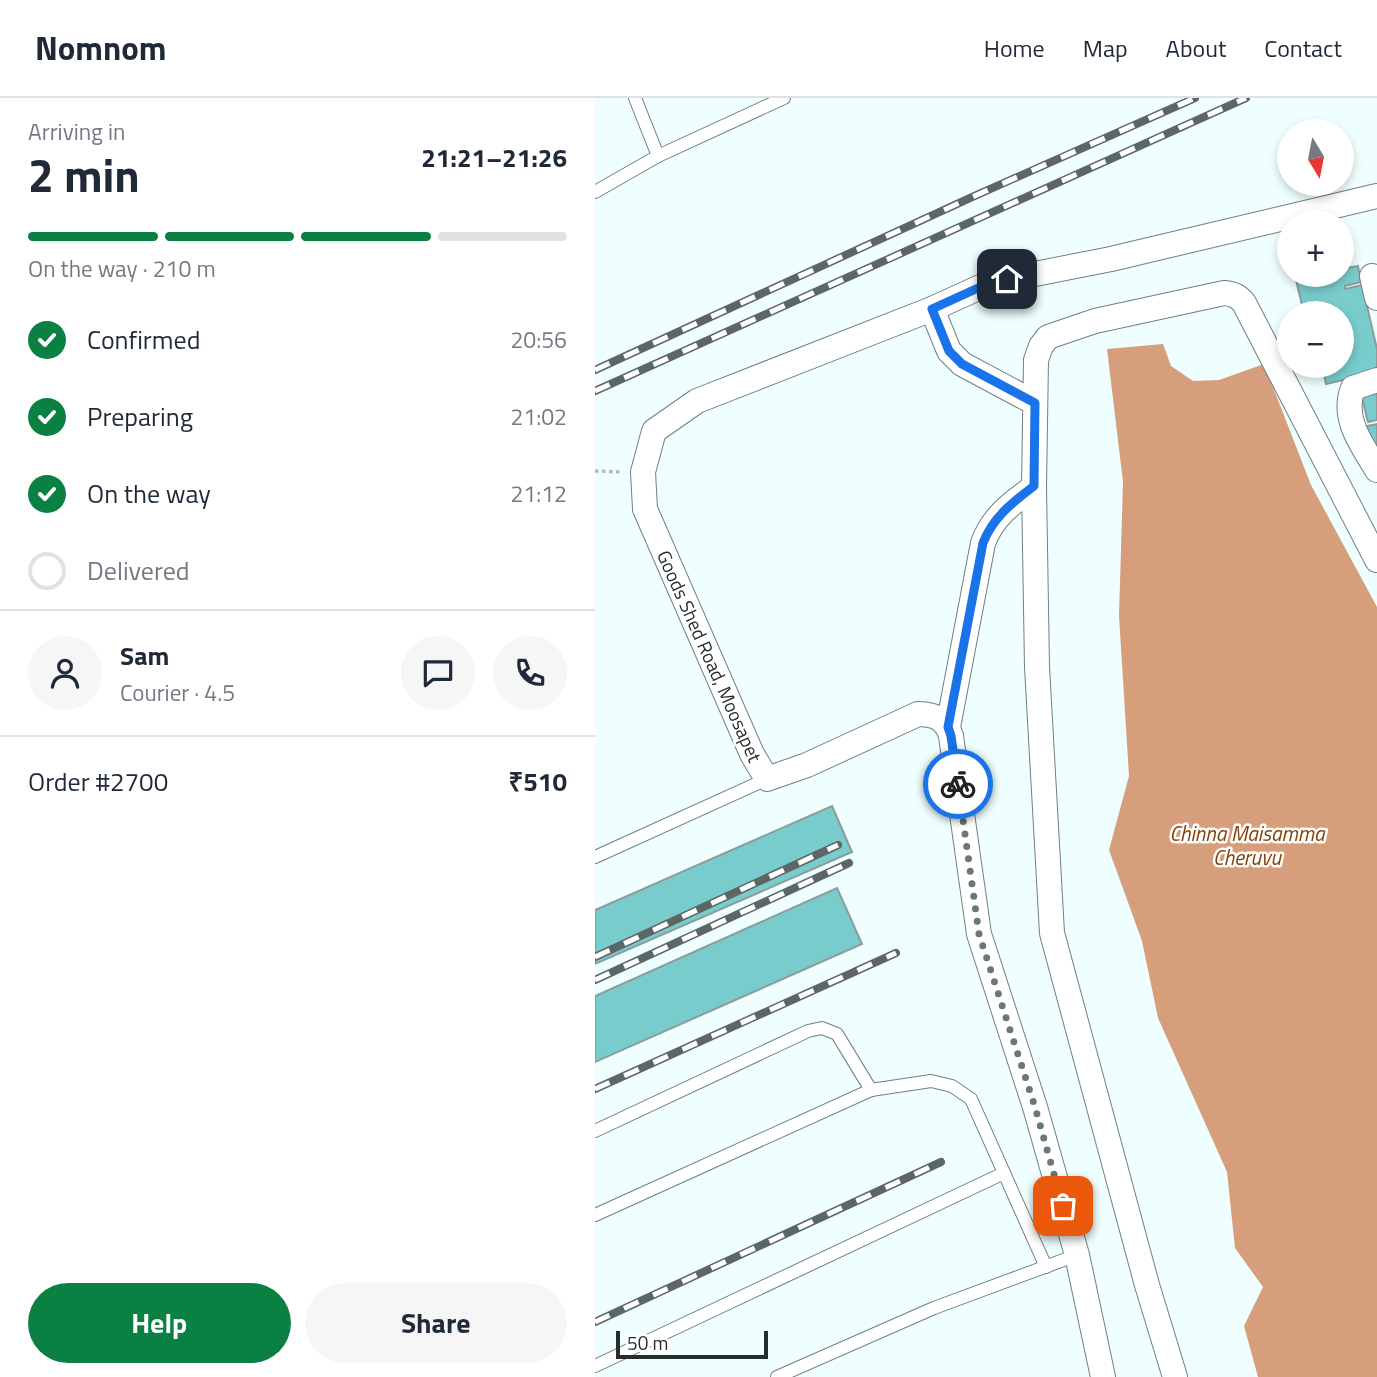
<!DOCTYPE html>
<html lang="en">
<head>
<meta charset="utf-8">
<style>
	body { margin:0; font-family:"Titillium Web",sans-serif; background:#f6f6f7; color:#1f2937; height:100vh; display:flex; flex-direction:column; font-size:26px; white-space:nowrap }
	* { box-sizing:border-box; margin:0 }
	p { font-size:23px; color:#747a83 }
	.icon { flex:none; width:38px; height:38px; fill:none; stroke:currentColor; stroke-width:2; stroke-linecap:round; stroke-linejoin:round }
	.map { position:relative; flex:1; overflow:hidden }
	.panel { display:flex; flex-direction:column; background:#fff; width:595px }
	.panel>* { flex:none }
	.needle { width:46px; rotate:170deg }
	.tools { position:absolute; left:682px; top:21px; display:grid; gap:14px }
	.tools a { display:grid; place-items:center; width:77px; height:77px; border-radius:50%; background:#fff; box-shadow:0 4px 10px #0003; font-size:35px }
	.scale { position:absolute; left:21px; bottom:18px; width:152px; box-sizing:border-box; padding-left:7px; border:4px solid #262e2d; border-top:0; font-size:19px; line-height:24px; white-space:nowrap; color:#262e2d; -webkit-text-stroke:5px #fff; paint-order:stroke }
	.pin { position:absolute; display:grid; place-items:center; width:60px; height:60px; color:#fff; margin:-30px; border-radius:14px; box-shadow:0 4px 10px #0006 }
	.courier { position:absolute; display:grid; place-items:center; width:70px; height:70px; margin:-35px; border:5px solid #1a73e8; border-radius:50%; background:#fff; color:#222; box-shadow:0 2px 9px #0007 }
	.summary em { font-style:normal; font-weight:700 }
	.summary div { display:flex; flex-direction:column-reverse }
	.summary { display:flex; align-items:center; justify-content:space-between; height:119px; padding:0 28px }
	h1 { font-size:46px; font-weight:700; line-height:52px }
	.bar { display:grid; grid-template-columns:repeat(4,1fr); gap:10px 7px; align-content:center; height:84px; padding:0 28px }
	.bar i { height:9px; border-radius:5px; background:#e0e1e3 }
	.bar .current { background:#0b8043 }
	.bar p { grid-column:span 4 }
	.line { display:flex; align-items:center; gap:18px; padding:0 28px; border-top:2px solid #e0e1e3 }
	.line div { flex:1 }
	.round { display:grid; place-items:center; flex:none; width:74px; height:74px; border-radius:37px; background:#f6f6f7 }
	ol { padding:0 28px; list-style:none }
	li { display:flex; align-items:center; gap:21px; height:77px }
	li p { margin-inline-start:auto }
	li .icon { padding:7px; border-radius:50%; background:#0b8043; color:#fff; stroke-width:4 }
	li:last-child { color:#747a83 }
	li i { width:38px; height:38px; border:4px solid #e0e1e3; border-radius:50% }
	.button { display:flex; gap:14px; margin-top:auto; padding:14px 28px }
	.button a { flex:1; height:80px; border-radius:42px; background:#0b8043; color:#fff; font-size:28px; font-weight:700; line-height:80px; text-align:center }
	.button a+a { background:#f6f6f7; color:#1f2937 }
	header { display:flex; align-items:center; gap:42px; box-sizing:border-box; height:98px; padding:0 35px; background:#fff; border-bottom:2px solid #e0e1e3 }
	header strong { font-size:33px }
	nav { display:flex; gap:38px; margin-inline-start:auto; font-size:24px }
	main { display:flex; flex:1; min-height:0 }
	.map>svg:first-child { display:block }
	.water { fill:#d79e7c }
	.building { fill:#78cccb; stroke:#8b9c9b; stroke-width:2 }
	.lines { fill:none; stroke-linecap:round; stroke-linejoin:round }
	.lane-casing { stroke:#6f8080; stroke-width:14 }
	.street-casing { stroke:#6f8080; stroke-width:26 }
	.path { stroke:#aebbbb; stroke-width:3.5; stroke-dasharray:3.5 3.5; stroke-linecap:butt }
	.lane { stroke:#fff; stroke-width:12 }
	.street { stroke:#fff; stroke-width:24 }
	.rail-casing { stroke:#5c6665; stroke-width:8 }
	.rail { stroke:#fff; stroke-width:5; stroke-dasharray:16; stroke-linecap:butt }
	.done { stroke:#6c7776; stroke-width:7; stroke-dasharray:0 12.6 }
	.route { stroke:#1a73e8; stroke-width:9 }
	.labels { text-anchor:middle; dominant-baseline:central; stroke-width:5; stroke-linejoin:round; paint-order:stroke }
	.street-label { font-size:19px; fill:#262e2d; stroke:#fff }
	.water-label { font-size:21px; font-style:italic; fill:#854008; stroke:#fff }
</style>
</head>
<body>
<header>
<strong>Nomnom</strong>
<nav><a>Home</a><a>Map</a><a>About</a><a>Contact</a></nav>
</header>
<main>
<section class="panel">
<div class="summary"><div><h1>2 min</h1><p>Arriving in</p></div><em>21:21–21:26</em></div>
<div class="bar"><i class="current"></i><i class="current"></i><i class="current"></i><i></i><p>On the way · 210 m</p></div>
<ol>
<li><svg class="icon" aria-label="check" viewBox="0 0 24 24"><path d="M5 12l5 5 9-10"/></svg>Confirmed<p>20:56</p></li>
<li><svg class="icon" aria-label="check" viewBox="0 0 24 24"><path d="M5 12l5 5 9-10"/></svg>Preparing<p>21:02</p></li>
<li><svg class="icon" aria-label="check" viewBox="0 0 24 24"><path d="M5 12l5 5 9-10"/></svg>On the way<p>21:12</p></li>
<li><i></i>Delivered</li>
</ol>
<div class="line" style="height:126px"><a class="round"><svg class="icon" aria-label="person" viewBox="0 0 24 24"><circle cx="12" cy="8" r="4"/><path d="M4 21q1-7 8-7t8 7"/></svg></a><div><b>Sam</b><p>Courier · 4.5</p></div><a class="round"><svg class="icon" aria-label="chat" viewBox="0 0 24 24"><path d="M4 5h16v11H9l-5 4z"/></svg></a><a class="round"><svg class="icon" aria-label="phone" viewBox="0 0 24 24"><path d="M5 4h4l2 5-3 2q2 4 5 5l2-3 5 2v4C11 20 4 13 5 4z"/></svg></a></div>
<div class="line" style="height:91px"><div>Order #2700</div><b>₹510</b></div>
<div class="button"><a>Help</a><a>Share</a></div>
</section>
<div class="map">
<svg width="782" height="1279" viewBox="0 0 782 1279">
	<rect width="100%" height="100%" fill="#effefe"/>
	<path class="water" d="M 568,246 L 576,268 L 598,283 L 624,282 L 669,266 L 716,387 L 782,509 L 782,1279 L 663,1279 L 649,1228 L 668,1189 L 640,1150 L 632,1074 L 563,920 L 547,843 L 514,752 L 534,678 L 524,518 L 528,384 L 512,251 Z"/>
	<g class="building">
		<path d="M 763,168 L 766,184 L 750,188 L 750,191 L 767,187 L 782,251 L 782,274 L 731,286 L 727,268 L 747,268 L 747,215 L 715,215 L 715,214 L 709,215 L 701,182 L 724,177 L 747,177 L 747,171 Z"/>
		<path d="M 782,292 L 782,322 L 773,324 L 766,296 Z"/>
		<path d="M 782,326 L 782,356 L 779,356 L 772,328 Z"/>
		<path d="M 237,708 L 257,754 L 0,866 L 0,812 Z"/>
		<path d="M 242,790 L 267,846 L 0,964 L 0,898 Z"/>
	</g>
	<g class="lines">
		<defs>
			<g id="lane">
				<path d="M 40,0 L 63,58"/>
				<path d="M 0,94 L 63,58 L 189,0"/>
				<path d="M 0,759 L 172,681"/>
				<path d="M 0,1033 L 213,933 L 227,930 L 242,936 L 276,992"/>
				<path d="M 0,1117 L 276,992 L 336,983 L 357,988 L 376,1001 L 451,1169"/>
				<path d="M 0,1268 L 409,1075"/>
				<path d="M 182,1279 L 339,1210 L 482,1157"/>
			</g>
			<g id="street">
				<path d="M 777,178 L 782,200"/>
				<path d="M 337,211 L 354,253 L 367,266 L 440,305"/>
				<path d="M 782,282 L 758,290 C 746,320 767,347 782,372"/>
				<path d="M 353,629 L 388,445 C 398,418 417,405 439,389"/>
				<path d="M 508,1279 L 482,1157 L 440,1009 L 384,836 L 356,638 C 351,621 340,616 323,616 L 212,667 L 172,681 L 157,656 L 50,411 L 48,374 L 59,333 L 102,303 L 337,211 L 394,185 L 516,161 L 782,98"/>
				<path d="M 580,1279 L 552,1187 L 457,835 L 442,569 L 439,389 L 441,262 L 446,248 L 453,239 L 500,223 L 629,195 C 639,196 643,198 649,205 L 782,462"/>
			</g>
		</defs>
		<use href="#lane" class="lane-casing"/>
		<use href="#street" class="street-casing"/>
		<path class="path" d="M 0,373 L 28,374"/>
		<use href="#lane" class="lane"/>
		<use href="#street" class="street"/>
		<defs>
			<g id="rail">
				<path d="M 0,272 L 375,100 L 600,0"/>
				<path d="M 0,293 L 651,0"/>
				<path d="M 0,859 L 243,747"/>
				<path d="M 0,882 L 254,765"/>
				<path d="M 0,991 L 301,855"/>
				<path d="M 0,1224 L 346,1064"/>
			</g>
		</defs>
		<use href="#rail" class="rail-casing"/>
		<use href="#rail" class="rail"/>
	</g>
	<g class="lines">
		<path class="done" d="M 363,686 L 384,836 L 440,1009 L 468,1108"/>
		<path class="route" d="M 363,686 L 356,638 L 353,629 L 388,445 C 398,419 417,405 439,388 L 440,305 L 367,266 L 354,253 L 337,211 L 394,185 L 412,181"/>
	</g>
	<g class="labels">
		<g class="street-label">
			<text transform="translate(115 558) rotate(66)">Goods Shed Road, Moosapet</text>
		</g>
		<g class="water-label">
			<text x="652" y="735">Chinna Maisamma<tspan x="652" dy="24">Cheruvu</tspan></text>
		</g>
	</g>
</svg>
<div class="tools">
<a><svg class="needle" viewBox="-14 -14 28 28"><path d="M0-13l5 13h-10z" fill="#e53935"/><path d="M0 13l5-13h-10z" fill="#747a83"/></svg></a>
<a>+</a>
<a>−</a>
</div>
<div class="scale">50 m</div>
<div class="pin" style="left:468px;top:1108px;background:#ea580c"><svg class="icon" aria-label="bag" viewBox="0 0 24 24"><path d="M5 8h14l-1 12H6zM9 8a3 3 0 0 1 6 0"/></svg></div>
<div class="pin" style="left:412px;top:181px;background:#1f2937"><svg class="icon" aria-label="home" viewBox="0 0 24 24"><path d="M3 11l9-7 9 7M6 9v11h12V9"/></svg></div>
<div class="courier" style="left:363px;top:686px"><svg class="icon" aria-label="bike" viewBox="0 0 24 24"><circle cx="6" cy="16" r="4"/><circle cx="18" cy="16" r="4"/><path d="M6 16l4-8h5l3 8M10 8l3 8H6M13 5h3"/></svg></div>
</div>
</main>
</body>
</html>
